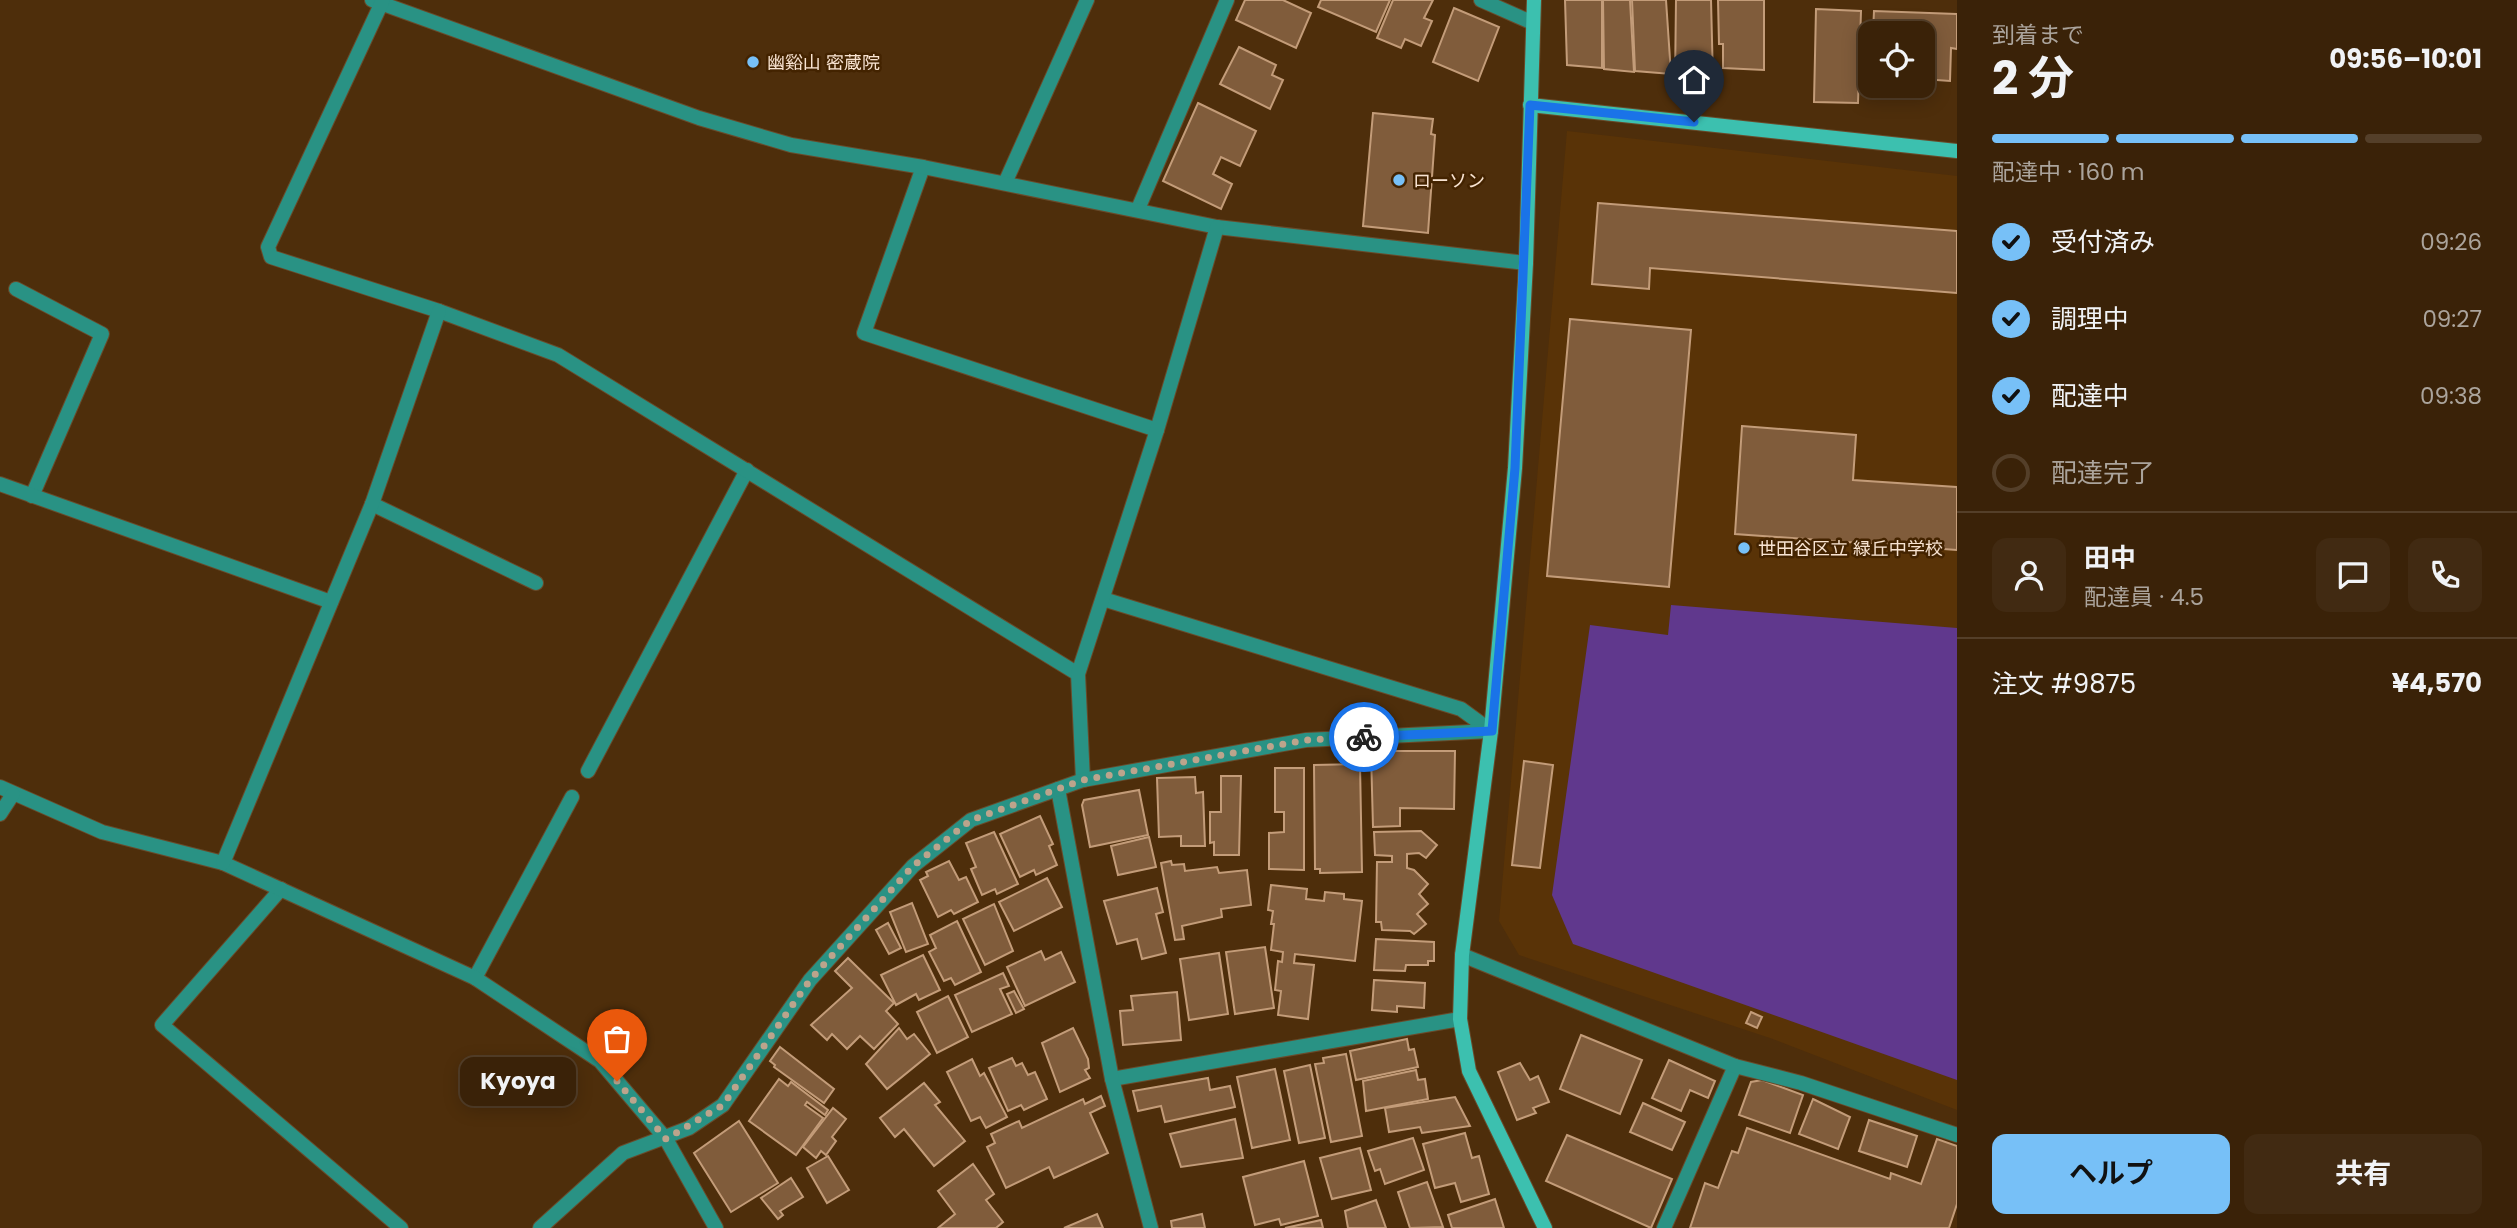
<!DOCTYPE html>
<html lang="ja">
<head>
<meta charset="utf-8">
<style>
	body { margin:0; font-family:Poppins,"Noto Sans JP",sans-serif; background:#412a12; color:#f1f3f6; height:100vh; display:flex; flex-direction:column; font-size:26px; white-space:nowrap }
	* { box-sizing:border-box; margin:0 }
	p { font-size:23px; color:#aba49c }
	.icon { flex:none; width:38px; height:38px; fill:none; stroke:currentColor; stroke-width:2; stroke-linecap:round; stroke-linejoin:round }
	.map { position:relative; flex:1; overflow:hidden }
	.details { display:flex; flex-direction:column; background:#3a2208; width:560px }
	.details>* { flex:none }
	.controls { position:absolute; left:1858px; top:21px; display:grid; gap:14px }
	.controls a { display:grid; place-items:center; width:77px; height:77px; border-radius:14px; background:#3a2208; box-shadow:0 4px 18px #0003,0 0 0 2px #543f29; font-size:35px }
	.pin { position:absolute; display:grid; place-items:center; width:60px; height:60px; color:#fff; margin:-72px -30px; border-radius:50% 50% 50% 0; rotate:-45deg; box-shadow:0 0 7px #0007 }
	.pin .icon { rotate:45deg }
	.courier { position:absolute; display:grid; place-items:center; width:70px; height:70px; margin:-35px; border:5px solid #1a73e8; border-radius:50%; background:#fff; color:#222; box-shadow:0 2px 9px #0007 }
	.bubble { position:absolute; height:49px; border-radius:14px; background:#3a2208; box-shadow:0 4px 18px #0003,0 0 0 2px #543f29; font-size:23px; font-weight:700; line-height:49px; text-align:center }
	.overview em { font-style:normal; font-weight:700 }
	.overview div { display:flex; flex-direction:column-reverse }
	.overview { display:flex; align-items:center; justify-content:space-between; height:119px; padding:0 35px }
	h1 { font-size:46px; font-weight:700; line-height:52px }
	.bar { display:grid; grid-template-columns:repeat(4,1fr); gap:10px 7px; align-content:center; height:84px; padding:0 35px }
	.bar i { height:9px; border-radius:5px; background:#543f29 }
	.bar .current { background:#77c0f7 }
	.bar p { grid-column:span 4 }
	.line { display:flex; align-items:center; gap:18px; padding:0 35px; border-top:2px solid #543f29 }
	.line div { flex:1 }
	.round { display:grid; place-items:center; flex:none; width:74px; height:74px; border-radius:14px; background:#412a12 }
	ol { padding:0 35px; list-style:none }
	li { display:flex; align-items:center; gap:21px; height:77px }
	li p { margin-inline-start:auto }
	li .icon { padding:7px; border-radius:50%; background:#77c0f7; color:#111; stroke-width:4 }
	li:last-child { color:#aba49c }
	li i { width:38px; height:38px; border:4px solid #543f29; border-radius:50% }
	.button { display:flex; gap:14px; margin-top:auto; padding:14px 35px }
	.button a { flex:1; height:80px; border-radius:14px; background:#77c0f7; color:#111; font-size:28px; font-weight:700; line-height:80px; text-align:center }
	.button a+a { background:#412a12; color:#f1f3f6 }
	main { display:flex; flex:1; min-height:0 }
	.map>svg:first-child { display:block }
	.built { fill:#593307 }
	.green { fill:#60388d }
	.building { fill:#805c3b; stroke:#c39c79; stroke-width:2 }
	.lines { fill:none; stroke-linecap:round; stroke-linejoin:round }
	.lane-casing { stroke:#694b2b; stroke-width:16 }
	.street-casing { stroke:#694b2b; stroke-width:16 }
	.secondary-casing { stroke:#694b2b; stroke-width:16 }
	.lane { stroke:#299284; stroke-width:14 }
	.street { stroke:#299284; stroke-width:14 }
	.secondary { stroke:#3cc0af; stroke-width:14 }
	.done { stroke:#bca48c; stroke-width:7; stroke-dasharray:0 12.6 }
	.route { stroke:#1a73e8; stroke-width:9 }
	.poi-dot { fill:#77c0f7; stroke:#432300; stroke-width:2.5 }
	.labels { text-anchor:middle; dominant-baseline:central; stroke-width:5; stroke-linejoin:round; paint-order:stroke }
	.poi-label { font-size:18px; fill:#f8e3d1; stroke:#432300; text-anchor:start }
</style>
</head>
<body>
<main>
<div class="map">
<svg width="1957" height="1228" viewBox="0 0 1957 1228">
	<rect width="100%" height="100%" fill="#4e2e0b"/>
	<path class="built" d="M 1567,131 L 1957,176 L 1957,1110 L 1770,1038 L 1519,955 L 1499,921 Z"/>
	<path class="green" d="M 1671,605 L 1957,628 L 1957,1080 L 1573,944 L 1552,895 L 1590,625 L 1668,635 Z"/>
	<g class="building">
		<path d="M 1245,0 L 1283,0 L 1311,13 L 1296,48 L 1236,20 Z"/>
		<path d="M 1321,0 L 1390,0 L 1376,32 L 1318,7 Z"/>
		<path d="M 1393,0 L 1433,0 L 1424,18 L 1432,21 L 1421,46 L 1405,39 L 1401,48 L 1377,38 Z"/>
		<path d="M 1565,0 L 1602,0 L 1602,68 L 1567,65 Z"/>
		<path d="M 1603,0 L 1630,0 L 1634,72 L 1604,69 Z"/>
		<path d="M 1632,0 L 1666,0 L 1671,74 L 1635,71 Z"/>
		<path d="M 1676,0 L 1711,0 L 1713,80 L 1675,81 Z"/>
		<path d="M 1718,0 L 1764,0 L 1764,70 L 1723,68 L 1723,44 L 1719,44 Z"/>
		<path d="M 1454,8 L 1499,27 L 1478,81 L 1433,62 Z"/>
		<path d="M 1816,9 L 1861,11 L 1858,103 L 1814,102 Z"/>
		<path d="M 1874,11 L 1957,14 L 1957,49 L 1951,48 L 1950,81 L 1923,79 L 1923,33 L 1873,33 Z"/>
		<path d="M 1239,47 L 1276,65 L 1272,75 L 1283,80 L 1270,109 L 1220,84 Z"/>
		<path d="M 1198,103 L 1256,131 L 1240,166 L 1221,157 L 1213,174 L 1232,184 L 1221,209 L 1163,181 Z"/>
		<path d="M 1373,113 L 1433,119 L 1431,134 L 1435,135 L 1428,233 L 1363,226 Z"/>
		<path d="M 1598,203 L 1957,231 L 1957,293 L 1650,268 L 1649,289 L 1592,284 Z"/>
		<path d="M 1570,319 L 1691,330 L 1669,587 L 1547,576 Z"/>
		<path d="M 1742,426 L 1856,435 L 1853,480 L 1957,487 L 1957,550 L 1735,534 Z"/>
		<path d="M 1396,751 L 1455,751 L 1454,809 L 1400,808 L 1400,826 L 1373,827 L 1371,753 Z"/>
		<path d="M 1524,761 L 1553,765 L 1540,868 L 1512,865 Z"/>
		<path d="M 1360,764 L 1362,872 L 1320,873 L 1320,869 L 1315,869 L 1314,765 Z"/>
		<path d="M 1275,768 L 1304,768 L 1304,870 L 1269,869 L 1269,833 L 1284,832 L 1284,812 L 1275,812 Z"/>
		<path d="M 1221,776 L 1241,776 L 1239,855 L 1214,855 L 1214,842 L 1210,843 L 1210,812 L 1221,812 Z"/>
		<path d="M 1195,777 L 1196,793 L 1203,792 L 1205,846 L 1181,846 L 1181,836 L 1159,837 L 1157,778 Z"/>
		<path d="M 1139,790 L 1148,835 L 1090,847 L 1082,805 L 1084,800 Z"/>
		<path d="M 1040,816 L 1053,844 L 1049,846 L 1057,865 L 1036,875 L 1034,870 L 1020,877 L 1000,834 Z"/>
		<path d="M 1421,831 L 1437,845 L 1426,858 L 1419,853 L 1407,854 L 1407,868 L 1414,870 L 1428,884 L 1419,894 L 1428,904 L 1417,914 L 1426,924 L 1414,934 L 1410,931 L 1382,930 L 1381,922 L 1376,922 L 1377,862 L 1392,862 L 1392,856 L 1375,855 L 1374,832 Z"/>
		<path d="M 994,832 L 1018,884 L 997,894 L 995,889 L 982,895 L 971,869 L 976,867 L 966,843 Z"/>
		<path d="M 1149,837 L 1156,867 L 1118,875 L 1111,846 Z"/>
		<path d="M 949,861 L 959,880 L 966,877 L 978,902 L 954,914 L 951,910 L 938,917 L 920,880 L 928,876 L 926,872 Z"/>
		<path d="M 1171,861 L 1172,865 L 1184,864 L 1185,871 L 1217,867 L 1219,873 L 1247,870 L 1251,905 L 1221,909 L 1222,917 L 1182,926 L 1184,939 L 1175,940 L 1161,863 Z"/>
		<path d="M 1047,878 L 1062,907 L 1014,931 L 999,902 Z"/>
		<path d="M 1271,885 L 1307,889 L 1306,899 L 1324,901 L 1325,892 L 1344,894 L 1344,899 L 1362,901 L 1355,961 L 1295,954 L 1294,963 L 1314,965 L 1308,1019 L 1278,1015 L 1281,991 L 1275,990 L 1278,961 L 1282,962 L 1283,952 L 1271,950 L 1274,924 L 1271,924 L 1273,911 L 1268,910 Z"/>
		<path d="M 1157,888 L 1163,912 L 1156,914 L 1166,953 L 1142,959 L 1137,939 L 1117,944 L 1104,901 Z"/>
		<path d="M 912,903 L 928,944 L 906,952 L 890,912 Z"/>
		<path d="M 994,904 L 1013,951 L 985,965 L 963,919 Z"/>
		<path d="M 957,921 L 981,972 L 955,985 L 951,978 L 944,981 L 929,952 L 936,948 L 930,935 Z"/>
		<path d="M 888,923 L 901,948 L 889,954 L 876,930 Z"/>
		<path d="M 1376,939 L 1434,942 L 1434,961 L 1428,961 L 1428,965 L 1406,965 L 1405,971 L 1374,970 Z"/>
		<path d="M 1265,947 L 1274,1008 L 1235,1014 L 1226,952 Z"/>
		<path d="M 1041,951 L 1045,960 L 1061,952 L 1075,982 L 1025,1006 L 1007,967 Z"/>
		<path d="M 1219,953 L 1228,1014 L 1189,1020 L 1180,959 Z"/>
		<path d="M 923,955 L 940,990 L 919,1000 L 916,994 L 896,1005 L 881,975 Z"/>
		<path d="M 848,958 L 894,1003 L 886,1011 L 898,1024 L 874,1049 L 860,1036 L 847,1049 L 832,1034 L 827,1040 L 811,1025 L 852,988 L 835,971 Z"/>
		<path d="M 1003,973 L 1009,986 L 1000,989 L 1012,1014 L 972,1032 L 955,995 Z"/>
		<path d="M 1374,980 L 1425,983 L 1424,1008 L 1397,1006 L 1397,1012 L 1372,1010 Z"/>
		<path d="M 1014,991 L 1024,1009 L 1016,1013 L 1007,994 Z"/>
		<path d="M 1177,992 L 1181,1040 L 1123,1045 L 1120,1011 L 1133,1010 L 1131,996 Z"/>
		<path d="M 948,996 L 968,1037 L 937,1053 L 917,1012 Z"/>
		<path d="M 1751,1012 L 1762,1017 L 1757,1028 L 1746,1023 Z"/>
		<path d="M 899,1028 L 907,1039 L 914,1034 L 930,1054 L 887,1089 L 866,1064 Z"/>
		<path d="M 1073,1028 L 1088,1059 L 1089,1068 L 1085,1070 L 1090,1078 L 1060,1092 L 1042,1043 Z"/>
		<path d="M 1581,1035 L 1642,1060 L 1620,1114 L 1560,1089 Z"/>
		<path d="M 1407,1039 L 1409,1050 L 1414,1049 L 1418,1067 L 1356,1080 L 1350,1051 Z"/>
		<path d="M 780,1047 L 834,1089 L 824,1103 L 774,1067 L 775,1065 L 770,1061 Z"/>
		<path d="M 1346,1054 L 1362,1136 L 1331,1142 L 1315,1064 L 1324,1063 L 1323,1058 Z"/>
		<path d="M 1012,1058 L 1016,1066 L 1022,1063 L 1028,1075 L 1035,1072 L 1047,1099 L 1024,1110 L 1021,1105 L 1008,1111 L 989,1068 Z"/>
		<path d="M 972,1059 L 980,1076 L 984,1073 L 1007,1117 L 986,1128 L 980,1117 L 971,1121 L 947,1072 Z"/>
		<path d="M 1669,1060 L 1715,1081 L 1708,1098 L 1690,1090 L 1681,1111 L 1652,1098 Z"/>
		<path d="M 1520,1063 L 1530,1080 L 1538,1076 L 1549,1102 L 1533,1108 L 1536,1113 L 1517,1120 L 1498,1072 Z"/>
		<path d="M 1310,1065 L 1325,1138 L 1299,1143 L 1284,1071 Z"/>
		<path d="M 1275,1069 L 1290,1140 L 1252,1148 L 1237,1077 Z"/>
		<path d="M 1416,1070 L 1418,1080 L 1425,1079 L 1428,1099 L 1366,1111 L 1363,1081 Z"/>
		<path d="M 1208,1078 L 1210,1090 L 1230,1086 L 1235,1107 L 1165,1122 L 1161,1106 L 1138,1111 L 1133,1091 Z"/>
		<path d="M 779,1079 L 788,1086 L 791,1082 L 828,1110 L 825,1115 L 807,1102 L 805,1105 L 823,1118 L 796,1155 L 749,1121 Z"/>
		<path d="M 1762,1080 L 1803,1095 L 1790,1133 L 1739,1115 L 1751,1082 Z"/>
		<path d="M 924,1083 L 940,1102 L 935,1105 L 965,1141 L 934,1166 L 904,1129 L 895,1137 L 880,1118 Z"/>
		<path d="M 1101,1096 L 1105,1106 L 1090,1113 L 1108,1153 L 1054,1178 L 1049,1167 L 1006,1188 L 987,1147 L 995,1143 L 991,1134 L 1019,1121 L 1022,1128 L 1083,1099 L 1085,1104 Z"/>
		<path d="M 1455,1097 L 1470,1126 L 1422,1133 L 1420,1127 L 1389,1132 L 1385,1108 Z"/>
		<path d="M 1813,1099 L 1850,1117 L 1838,1149 L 1799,1134 Z"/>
		<path d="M 1643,1103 L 1685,1122 L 1672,1150 L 1630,1132 Z"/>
		<path d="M 833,1108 L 846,1119 L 832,1137 L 836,1141 L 826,1155 L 821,1151 L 816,1158 L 803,1147 Z"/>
		<path d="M 1235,1119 L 1243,1158 L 1181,1167 L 1170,1134 Z"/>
		<path d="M 1869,1120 L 1917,1136 L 1907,1167 L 1859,1151 Z"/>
		<path d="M 739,1121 L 778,1183 L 731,1212 L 694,1153 Z"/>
		<path d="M 1747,1128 L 1890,1179 L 1891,1173 L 1921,1184 L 1937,1139 L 1957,1146 L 1957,1204 L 1949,1228 L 1690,1228 L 1705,1183 L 1718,1188 L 1732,1151 L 1738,1153 Z"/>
		<path d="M 1465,1133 L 1472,1158 L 1479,1156 L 1489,1194 L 1461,1202 L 1455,1183 L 1435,1188 L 1423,1144 Z"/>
		<path d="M 1567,1135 L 1672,1179 L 1651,1228 L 1546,1181 Z"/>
		<path d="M 1413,1138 L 1424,1170 L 1385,1184 L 1380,1169 L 1375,1171 L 1368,1151 Z"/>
		<path d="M 1360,1148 L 1371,1190 L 1332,1199 L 1320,1158 Z"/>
		<path d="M 828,1156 L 849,1190 L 827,1203 L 807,1168 Z"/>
		<path d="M 1304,1161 L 1318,1216 L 1281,1225 L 1279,1219 L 1255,1225 L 1243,1177 Z"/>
		<path d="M 973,1164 L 994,1194 L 986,1200 L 1003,1222 L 996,1228 L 938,1228 L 955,1214 L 938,1191 Z"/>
		<path d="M 791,1178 L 803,1197 L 780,1211 L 783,1215 L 778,1219 L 761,1198 Z"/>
		<path d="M 1427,1182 L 1443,1227 L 1410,1228 L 1398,1192 Z"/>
		<path d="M 1495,1199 L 1504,1228 L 1452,1228 L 1448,1215 Z"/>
		<path d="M 1376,1200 L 1386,1228 L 1348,1228 L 1345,1211 Z"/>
		<path d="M 1097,1214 L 1103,1228 L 1064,1228 Z"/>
		<path d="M 1202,1214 L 1205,1228 L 1172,1228 L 1171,1221 Z"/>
		<path d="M 1321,1220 L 1323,1228 L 1285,1228 Z"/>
	</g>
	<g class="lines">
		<defs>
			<g id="lane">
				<path d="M 1481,0 L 1533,23"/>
				<path d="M 923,167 L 864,333 L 1157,430"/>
				<path d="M 1005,183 L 1087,0"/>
				<path d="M 1138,209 L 1227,0"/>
				<path d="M 16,289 L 102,334 L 32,496"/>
				<path d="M 0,484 L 331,602"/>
				<path d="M 372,504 L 536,583"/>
				<path d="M 1103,599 L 1461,709 L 1491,731"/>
				<path d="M 588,771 L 747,470"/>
				<path d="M 281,889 L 162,1025 L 401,1228"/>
				<path d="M 475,978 L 572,797"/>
				<path d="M 1112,1079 L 1460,1019"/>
				<path d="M 1664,1228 L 1735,1066"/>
			</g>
			<g id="street">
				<path d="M 372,0 L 699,118 L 791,145 L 923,167 L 1217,227 L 1526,263"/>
				<path d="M 383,0 L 268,247 L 271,257 L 439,311 L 558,355 L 1078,674"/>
				<path d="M 1083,780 L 1078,674 L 1157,430 L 1217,227"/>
				<path d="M 0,787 L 102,832 L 223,863 L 475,978 L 600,1061 L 666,1139 L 716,1228"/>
				<path d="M 1058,789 L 1112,1079 L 1151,1228"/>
				<path d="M 0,814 L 13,794"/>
				<path d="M 223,863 L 372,504 L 439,311"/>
				<path d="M 1462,955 L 1735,1066 L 1801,1083 L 1957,1135"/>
				<path d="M 540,1228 L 623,1153 L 689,1128 L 723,1105 L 810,980 L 913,866 L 971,820 L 1083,780 L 1306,740 L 1491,731"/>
			</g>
			<g id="secondary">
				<path d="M 1534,0 L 1526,263 L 1515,468 L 1491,731 L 1462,955 L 1460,1019 L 1469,1071 L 1545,1228"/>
				<path d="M 1530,105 L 1957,151"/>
			</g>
		</defs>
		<use href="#lane" class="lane-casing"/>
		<use href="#street" class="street-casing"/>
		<use href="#secondary" class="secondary-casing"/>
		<use href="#lane" class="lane"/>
		<use href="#street" class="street"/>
		<use href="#secondary" class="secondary"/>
	</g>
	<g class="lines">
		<path class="done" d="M 617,1081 L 666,1139 L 723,1105 L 810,980 L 913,866 L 971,820 L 1083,780 L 1306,740 L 1364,737"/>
		<path class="route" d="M 1364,737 L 1492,731 L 1515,468 L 1530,105 L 1694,122"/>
	</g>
	<g class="poi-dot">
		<circle cx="753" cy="62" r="7"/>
		<circle cx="1399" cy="180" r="7"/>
		<circle cx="1744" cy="548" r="7"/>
	</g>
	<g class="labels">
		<g class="poi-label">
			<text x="767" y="62">幽谿山 密蔵院</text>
			<text x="1413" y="180">ローソン</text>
			<text x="1758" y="548">世田谷区立 緑丘中学校</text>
		</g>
	</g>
</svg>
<div class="controls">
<a><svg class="icon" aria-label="locate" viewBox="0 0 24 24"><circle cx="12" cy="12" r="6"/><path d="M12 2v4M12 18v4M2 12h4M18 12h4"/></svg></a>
</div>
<div class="pin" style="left:617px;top:1081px;background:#ea580c"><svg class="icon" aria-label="bag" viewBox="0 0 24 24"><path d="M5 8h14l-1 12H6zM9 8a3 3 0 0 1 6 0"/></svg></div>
<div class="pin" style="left:1694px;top:122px;background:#1f2937"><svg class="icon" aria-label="home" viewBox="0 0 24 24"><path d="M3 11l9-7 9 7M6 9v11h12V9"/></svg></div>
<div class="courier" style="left:1364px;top:737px"><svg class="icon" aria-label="bike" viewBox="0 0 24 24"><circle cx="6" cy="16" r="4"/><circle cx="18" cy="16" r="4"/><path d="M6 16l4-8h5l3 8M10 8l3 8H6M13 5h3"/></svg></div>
<div class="bubble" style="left:460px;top:1057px;width:116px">Kyoya</div>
</div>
<section class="details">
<div class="overview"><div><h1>2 分</h1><p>到着まで</p></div><em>09:56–10:01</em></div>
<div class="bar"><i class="current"></i><i class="current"></i><i class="current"></i><i></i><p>配達中 · 160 m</p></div>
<ol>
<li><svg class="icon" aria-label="check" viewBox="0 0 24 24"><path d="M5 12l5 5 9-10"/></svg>受付済み<p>09:26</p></li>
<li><svg class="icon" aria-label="check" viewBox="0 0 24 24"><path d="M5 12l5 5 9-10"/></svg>調理中<p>09:27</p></li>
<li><svg class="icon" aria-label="check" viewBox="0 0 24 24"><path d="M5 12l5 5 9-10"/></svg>配達中<p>09:38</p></li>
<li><i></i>配達完了</li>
</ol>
<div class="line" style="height:126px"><a class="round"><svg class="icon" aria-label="person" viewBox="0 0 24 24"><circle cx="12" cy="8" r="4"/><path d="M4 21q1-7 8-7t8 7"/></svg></a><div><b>田中</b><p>配達員 · 4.5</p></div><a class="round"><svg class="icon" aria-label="chat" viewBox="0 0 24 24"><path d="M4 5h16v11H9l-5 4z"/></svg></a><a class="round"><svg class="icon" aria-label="phone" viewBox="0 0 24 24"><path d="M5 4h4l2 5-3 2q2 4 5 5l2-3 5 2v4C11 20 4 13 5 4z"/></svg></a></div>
<div class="line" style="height:91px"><div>注文 #9875</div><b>¥4,570</b></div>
<div class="button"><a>ヘルプ</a><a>共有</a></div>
</section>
</main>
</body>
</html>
